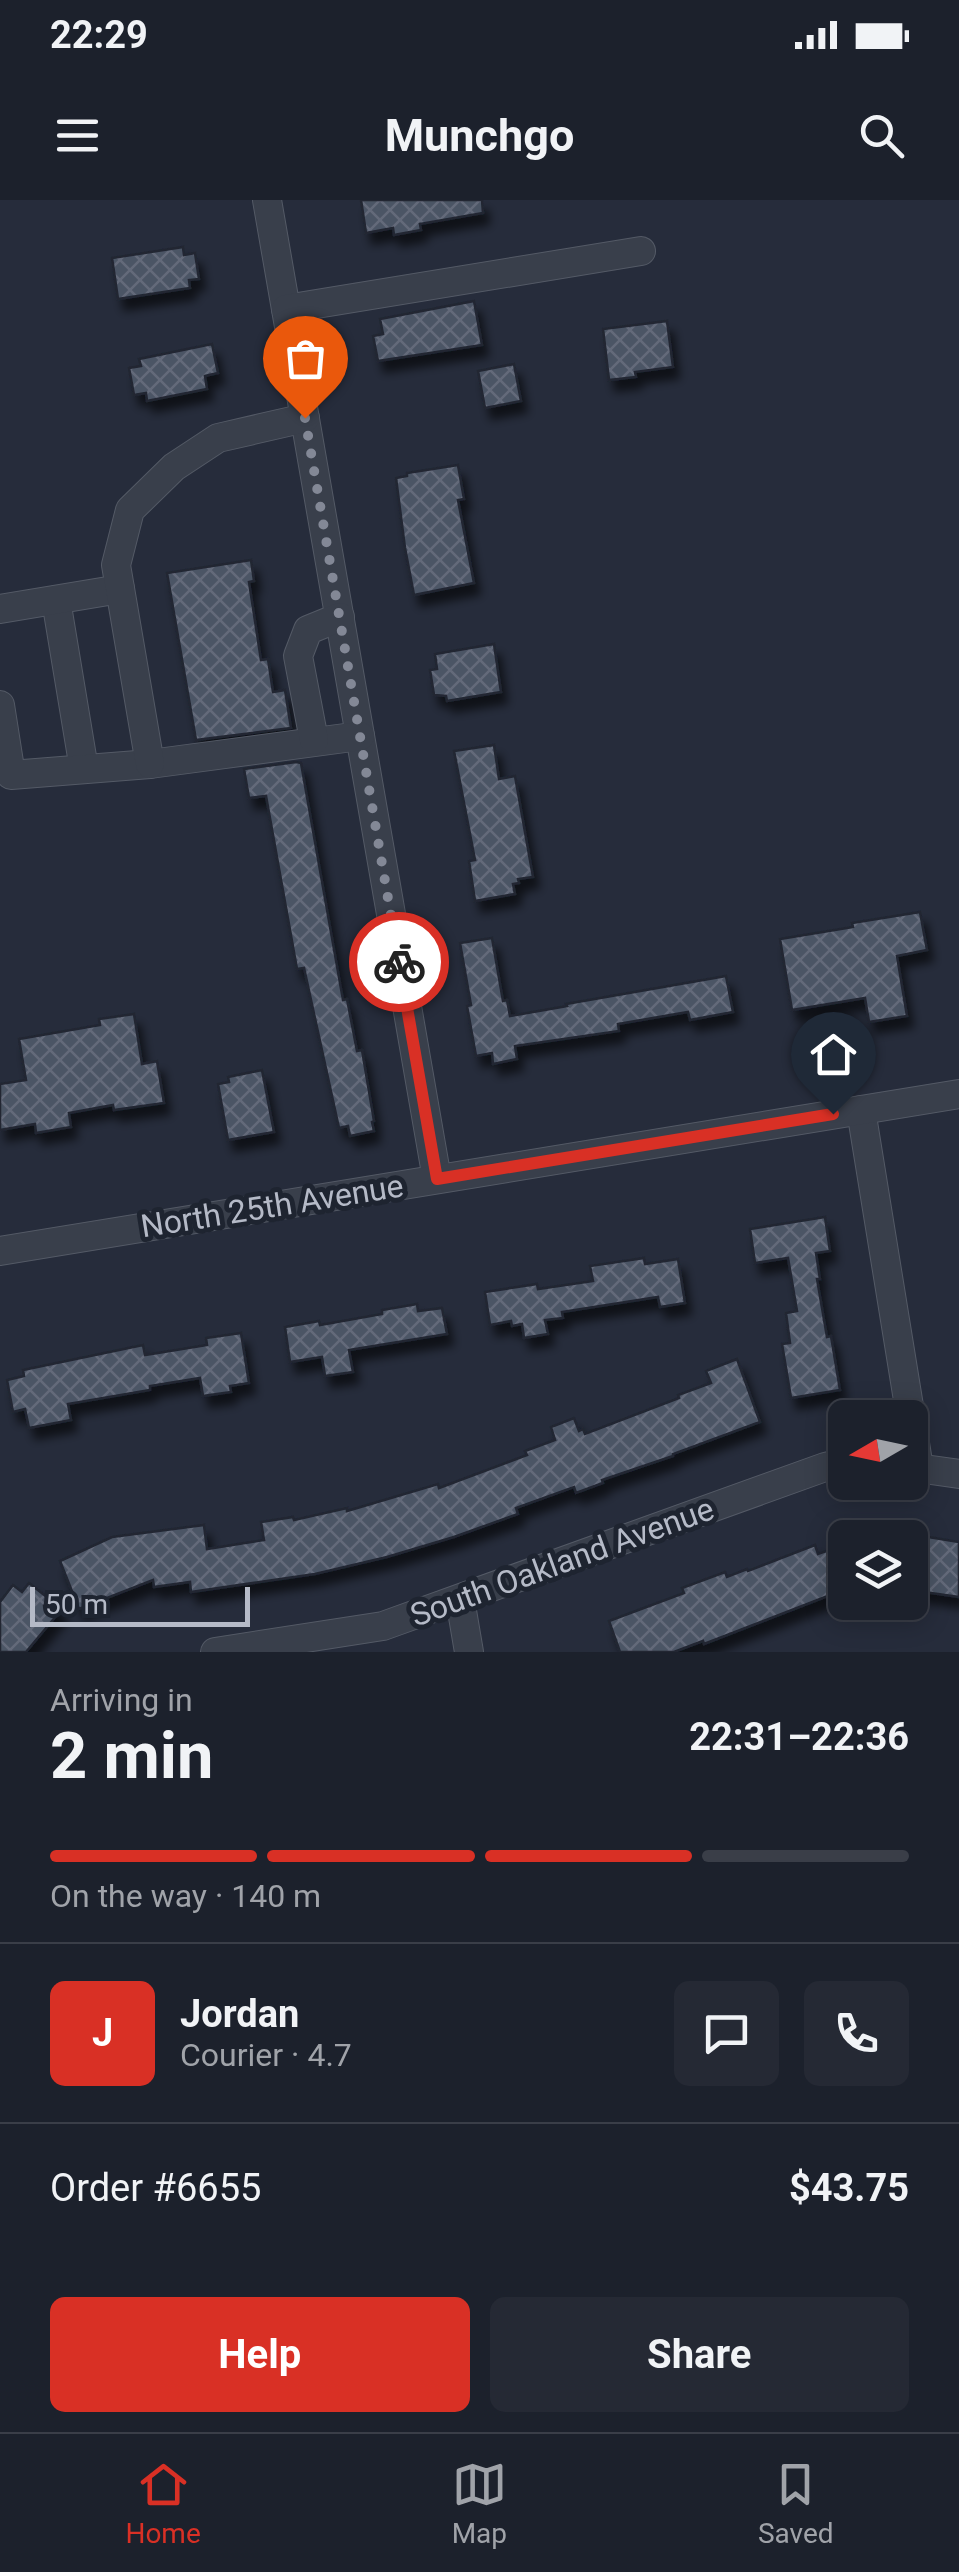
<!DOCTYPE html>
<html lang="en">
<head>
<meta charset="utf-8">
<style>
	body { margin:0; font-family:Roboto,sans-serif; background:#252934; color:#f1f3f6; height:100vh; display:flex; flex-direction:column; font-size:38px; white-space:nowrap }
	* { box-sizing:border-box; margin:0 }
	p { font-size:32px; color:#a0a3a9 }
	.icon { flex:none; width:55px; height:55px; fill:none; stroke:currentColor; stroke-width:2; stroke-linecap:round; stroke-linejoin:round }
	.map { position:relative; height:1452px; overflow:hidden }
	.drawer { display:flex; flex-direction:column; background:#1c212c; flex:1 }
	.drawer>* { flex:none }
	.needle { width:65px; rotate:261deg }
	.fabs { position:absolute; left:828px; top:1200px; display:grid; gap:20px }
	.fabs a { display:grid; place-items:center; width:100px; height:100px; border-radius:15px; background:#1c212c; box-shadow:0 5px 25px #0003,0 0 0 2px #3a3e48; font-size:50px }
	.scale { position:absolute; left:30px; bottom:25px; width:220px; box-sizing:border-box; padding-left:10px; border:5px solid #b5bac7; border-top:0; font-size:28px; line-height:35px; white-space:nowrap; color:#b5bac7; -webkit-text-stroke:8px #1e2430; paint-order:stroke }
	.pin { position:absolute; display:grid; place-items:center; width:85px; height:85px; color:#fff; margin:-102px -42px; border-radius:50% 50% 50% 0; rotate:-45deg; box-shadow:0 0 10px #0007 }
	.pin .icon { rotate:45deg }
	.courier { position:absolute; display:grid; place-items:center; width:100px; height:100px; margin:-50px; border:8px solid #d93025; border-radius:50%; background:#fff; color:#222; box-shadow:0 2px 12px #0007 }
	.head em { font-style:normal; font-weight:700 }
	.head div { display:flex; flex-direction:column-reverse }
	.head { display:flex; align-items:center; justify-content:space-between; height:170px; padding:0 50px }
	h1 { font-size:65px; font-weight:700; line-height:75px }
	.bar { display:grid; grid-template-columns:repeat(4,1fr); gap:15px 10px; align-content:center; height:120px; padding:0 50px }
	.bar i { height:12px; border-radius:8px; background:#3a3e48 }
	.bar .selected { background:#d93025 }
	.bar p { grid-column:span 4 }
	.line { display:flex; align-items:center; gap:25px; padding:0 50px; border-top:2px solid #3a3e48 }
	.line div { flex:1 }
	.round { display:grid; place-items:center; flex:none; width:105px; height:105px; border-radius:15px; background:#252934 }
	.action { display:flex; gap:20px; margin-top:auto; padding:20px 50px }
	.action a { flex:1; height:115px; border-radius:15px; background:#d93025; color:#fff; font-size:40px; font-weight:700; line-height:115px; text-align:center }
	.action a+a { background:#252934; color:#f1f3f6 }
	.status { display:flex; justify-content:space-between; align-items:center; height:70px; padding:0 50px; background:#1c212c; direction:ltr }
	.status svg { height:28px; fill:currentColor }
	header { display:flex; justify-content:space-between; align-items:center; height:130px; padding:0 50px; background:#1c212c; font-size:45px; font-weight:700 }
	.dock { display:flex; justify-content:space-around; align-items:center; height:140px; border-top:2px solid #3a3e48; background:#1c212c; font-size:28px; color:#a0a3a9 }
	.dock a { display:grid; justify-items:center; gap:5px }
	.dock .selected { color:#d93025 }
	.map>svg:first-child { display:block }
	.building { fill:url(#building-cross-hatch); stroke:#202632; stroke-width:2.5; filter:url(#shadow) }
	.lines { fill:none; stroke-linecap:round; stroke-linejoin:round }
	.minor-casing { stroke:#545a66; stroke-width:30 }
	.minor { stroke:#393f4b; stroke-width:28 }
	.done { stroke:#838896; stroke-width:10; stroke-dasharray:0 18 }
	.route { stroke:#d93025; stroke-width:12 }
	.labels { text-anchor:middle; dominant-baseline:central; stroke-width:10; stroke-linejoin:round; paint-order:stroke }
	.street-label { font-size:32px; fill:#b5bac7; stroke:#1e2430 }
</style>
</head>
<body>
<div class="status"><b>22:29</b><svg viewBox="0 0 49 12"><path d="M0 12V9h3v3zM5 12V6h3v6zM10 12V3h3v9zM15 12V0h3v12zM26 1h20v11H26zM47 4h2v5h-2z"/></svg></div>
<header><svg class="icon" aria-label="menu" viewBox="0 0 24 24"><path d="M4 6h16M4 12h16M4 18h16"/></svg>Munchgo<svg class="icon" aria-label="search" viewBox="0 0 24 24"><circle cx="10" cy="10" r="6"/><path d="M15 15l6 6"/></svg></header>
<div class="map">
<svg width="959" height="1452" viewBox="0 0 959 1452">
	<defs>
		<pattern id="building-cross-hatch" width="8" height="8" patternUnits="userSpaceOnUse" patternTransform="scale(2.5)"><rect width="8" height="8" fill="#4c5465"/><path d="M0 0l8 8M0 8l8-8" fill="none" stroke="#646a7a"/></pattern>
		<filter id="shadow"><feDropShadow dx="6" dy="11" stdDeviation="5" flood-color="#0009"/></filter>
	</defs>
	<rect width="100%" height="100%" fill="#262c3b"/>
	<g class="building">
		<path d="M 361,0 L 482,0 L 483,13 L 420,24 L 421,30 L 394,35 L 393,28 L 366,33 Z"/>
		<path d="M 183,47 L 184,55 L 195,53 L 199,79 L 189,80 L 190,88 L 118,99 L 112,58 Z"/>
		<path d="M 474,101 L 482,145 L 378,161 L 373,136 L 383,134 L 380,119 Z"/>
		<path d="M 667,121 L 673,167 L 635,172 L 636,177 L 609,180 L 603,129 Z"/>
		<path d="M 212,144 L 218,173 L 205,176 L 207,189 L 147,201 L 146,193 L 134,195 L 129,168 L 141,166 L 139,159 Z"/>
		<path d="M 514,164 L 521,201 L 485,208 L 478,171 Z"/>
		<path d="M 458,265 L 464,299 L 458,300 L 474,383 L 414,395 L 405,348 L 396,278 L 407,276 L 407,273 Z"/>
		<path d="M 251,360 L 254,381 L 249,382 L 261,460 L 268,459 L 273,492 L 285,490 L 291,528 L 196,540 L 167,373 Z"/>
		<path d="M 494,444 L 501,492 L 447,501 L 446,496 L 434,495 L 430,470 L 437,469 L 435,454 Z"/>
		<path d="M 494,545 L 499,579 L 515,576 L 533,677 L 518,679 L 519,683 L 513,684 L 515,694 L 475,701 L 469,661 L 475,660 L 454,551 Z"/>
		<path d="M 296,562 L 301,563 L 343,800 L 347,799 L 357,851 L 362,850 L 374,921 L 372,922 L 374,931 L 350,936 L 348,926 L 339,928 L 304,768 L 297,769 L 266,596 L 249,598 L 244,569 Z"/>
		<path d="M 920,712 L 927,750 L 897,756 L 907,816 L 869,822 L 865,798 L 792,810 L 780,739 L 853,727 L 852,723 Z"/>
		<path d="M 492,738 L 503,801 L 507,800 L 510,816 L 567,806 L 566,804 L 726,776 L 733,812 L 690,820 L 688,812 L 618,824 L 619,831 L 515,846 L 517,859 L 493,864 L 492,853 L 476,856 L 467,806 L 471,805 L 460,743 Z"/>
		<path d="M 134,814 L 142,864 L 157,861 L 164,903 L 114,910 L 113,905 L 69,913 L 71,927 L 36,933 L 35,924 L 0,930 L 0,884 L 26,880 L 19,839 L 100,825 L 99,819 Z"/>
		<path d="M 262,870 L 274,932 L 228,940 L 218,884 L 229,882 L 228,877 Z"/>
		<path d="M 825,1017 L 830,1051 L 816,1053 L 820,1079 L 817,1079 L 827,1137 L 831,1136 L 840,1190 L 791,1198 L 782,1144 L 790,1143 L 786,1113 L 797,1111 L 788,1058 L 755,1063 L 750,1029 Z"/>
		<path d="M 644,1058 L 645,1064 L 678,1059 L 685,1103 L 660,1107 L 658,1097 L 562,1112 L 563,1118 L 545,1120 L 548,1134 L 524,1138 L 522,1124 L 512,1126 L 511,1121 L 490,1125 L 485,1092 L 537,1084 L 538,1089 L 593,1081 L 590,1066 Z"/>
		<path d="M 417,1104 L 418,1111 L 442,1108 L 447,1134 L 349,1150 L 353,1172 L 325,1176 L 322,1157 L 290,1162 L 285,1127 L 319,1121 L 320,1125 L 382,1114 L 382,1110 Z"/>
		<path d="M 241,1133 L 249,1183 L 230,1186 L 231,1192 L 203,1196 L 200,1178 L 150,1186 L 150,1190 L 68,1204 L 71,1220 L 29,1228 L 25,1209 L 13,1212 L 7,1180 L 24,1176 L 23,1170 L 143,1145 L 145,1155 L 207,1145 L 206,1138 Z"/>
		<path d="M 737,1159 L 760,1222 L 673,1254 L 673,1256 L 602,1280 L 603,1283 L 576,1293 L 574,1287 L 516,1308 L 518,1314 L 454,1337 L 387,1357 L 315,1374 L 191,1392 L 190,1382 L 154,1387 L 153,1380 L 79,1409 L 60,1361 L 112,1337 L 204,1325 L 207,1349 L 264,1340 L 261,1322 L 293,1317 L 294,1320 L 347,1308 L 347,1311 L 438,1284 L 439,1288 L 527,1255 L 525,1251 L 555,1240 L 551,1227 L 574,1218 L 579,1231 L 583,1229 L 585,1234 L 679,1198 L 678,1195 L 711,1183 L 706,1171 Z"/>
		<path d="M 910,1334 L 959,1342 L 959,1397 L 910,1390 Z"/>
		<path d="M 815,1345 L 818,1354 L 832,1349 L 845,1384 L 832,1391 L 833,1394 L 704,1444 L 703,1441 L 674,1452 L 620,1452 L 609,1421 L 684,1393 L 682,1388 L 725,1372 L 727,1377 L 747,1369 L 748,1371 Z"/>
		<path d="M 29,1383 L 62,1409 L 26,1452 L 0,1452 L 0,1402 L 13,1385 L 22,1392 Z"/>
	</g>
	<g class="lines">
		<defs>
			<g id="minor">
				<path d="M 267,0 L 437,979"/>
				<path d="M 286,109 L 641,51"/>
				<path d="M 56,400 L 84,569"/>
				<path d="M 0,409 L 120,389"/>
				<path d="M 0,505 L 11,575 L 150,564 L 360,536"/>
				<path d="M 314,540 L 298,456 L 308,430 L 340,417"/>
				<path d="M 150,564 L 116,365 L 130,310 L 174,267 L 218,238 L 305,218"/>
				<path d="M 861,910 L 919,1268"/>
				<path d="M 0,1051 L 959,894"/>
				<path d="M 910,1267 L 959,1274"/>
				<path d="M 460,1399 L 469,1452"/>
				<path d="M 215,1452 L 383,1426 L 825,1267 L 845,1262"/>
			</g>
		</defs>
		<use href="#minor" class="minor-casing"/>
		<use href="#minor" class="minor"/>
	</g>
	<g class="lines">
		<path class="done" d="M 305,218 L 399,762"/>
		<path class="route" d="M 399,762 L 437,979 L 833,914"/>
	</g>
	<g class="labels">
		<g class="street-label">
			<text transform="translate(272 1006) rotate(-9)">North 25th Avenue</text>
			<text transform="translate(562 1362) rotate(-20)">South Oakland Avenue</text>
		</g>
	</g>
</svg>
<div class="fabs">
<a><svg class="needle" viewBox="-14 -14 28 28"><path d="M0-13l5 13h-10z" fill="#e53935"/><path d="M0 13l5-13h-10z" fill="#a0a3a9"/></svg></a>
<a><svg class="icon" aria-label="layers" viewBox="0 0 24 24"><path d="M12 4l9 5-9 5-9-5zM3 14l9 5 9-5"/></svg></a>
</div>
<div class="scale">50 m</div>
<div class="pin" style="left:305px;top:218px;background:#ea580c"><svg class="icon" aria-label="bag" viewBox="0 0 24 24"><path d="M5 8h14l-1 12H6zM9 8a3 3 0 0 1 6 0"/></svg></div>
<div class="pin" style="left:833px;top:914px;background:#1f2937"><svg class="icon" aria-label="home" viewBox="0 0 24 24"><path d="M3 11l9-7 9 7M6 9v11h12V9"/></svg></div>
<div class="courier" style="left:399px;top:762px"><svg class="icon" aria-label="bike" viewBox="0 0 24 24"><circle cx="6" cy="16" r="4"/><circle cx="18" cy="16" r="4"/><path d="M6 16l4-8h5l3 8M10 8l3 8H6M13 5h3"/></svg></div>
</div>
<section class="drawer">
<div class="head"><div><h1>2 min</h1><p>Arriving in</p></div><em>22:31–22:36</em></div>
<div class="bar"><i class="selected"></i><i class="selected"></i><i class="selected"></i><i></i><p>On the way · 140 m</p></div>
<div class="line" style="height:180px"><b class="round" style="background:#d93025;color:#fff">J</b><div><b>Jordan</b><p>Courier · 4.7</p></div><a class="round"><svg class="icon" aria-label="chat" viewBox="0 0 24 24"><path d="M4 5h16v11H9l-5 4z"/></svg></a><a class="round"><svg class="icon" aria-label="phone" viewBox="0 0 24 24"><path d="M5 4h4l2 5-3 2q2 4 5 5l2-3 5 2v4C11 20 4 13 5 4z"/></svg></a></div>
<div class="line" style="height:130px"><div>Order #6655</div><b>$43.75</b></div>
<div class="action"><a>Help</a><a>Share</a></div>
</section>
<nav class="dock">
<a class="selected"><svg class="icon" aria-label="home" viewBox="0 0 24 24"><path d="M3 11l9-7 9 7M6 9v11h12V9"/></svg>Home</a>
<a><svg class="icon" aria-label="map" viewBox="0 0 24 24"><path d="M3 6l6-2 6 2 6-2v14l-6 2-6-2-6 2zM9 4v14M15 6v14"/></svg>Map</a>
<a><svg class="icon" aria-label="saved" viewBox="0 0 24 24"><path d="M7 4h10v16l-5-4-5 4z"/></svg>Saved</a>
</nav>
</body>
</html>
